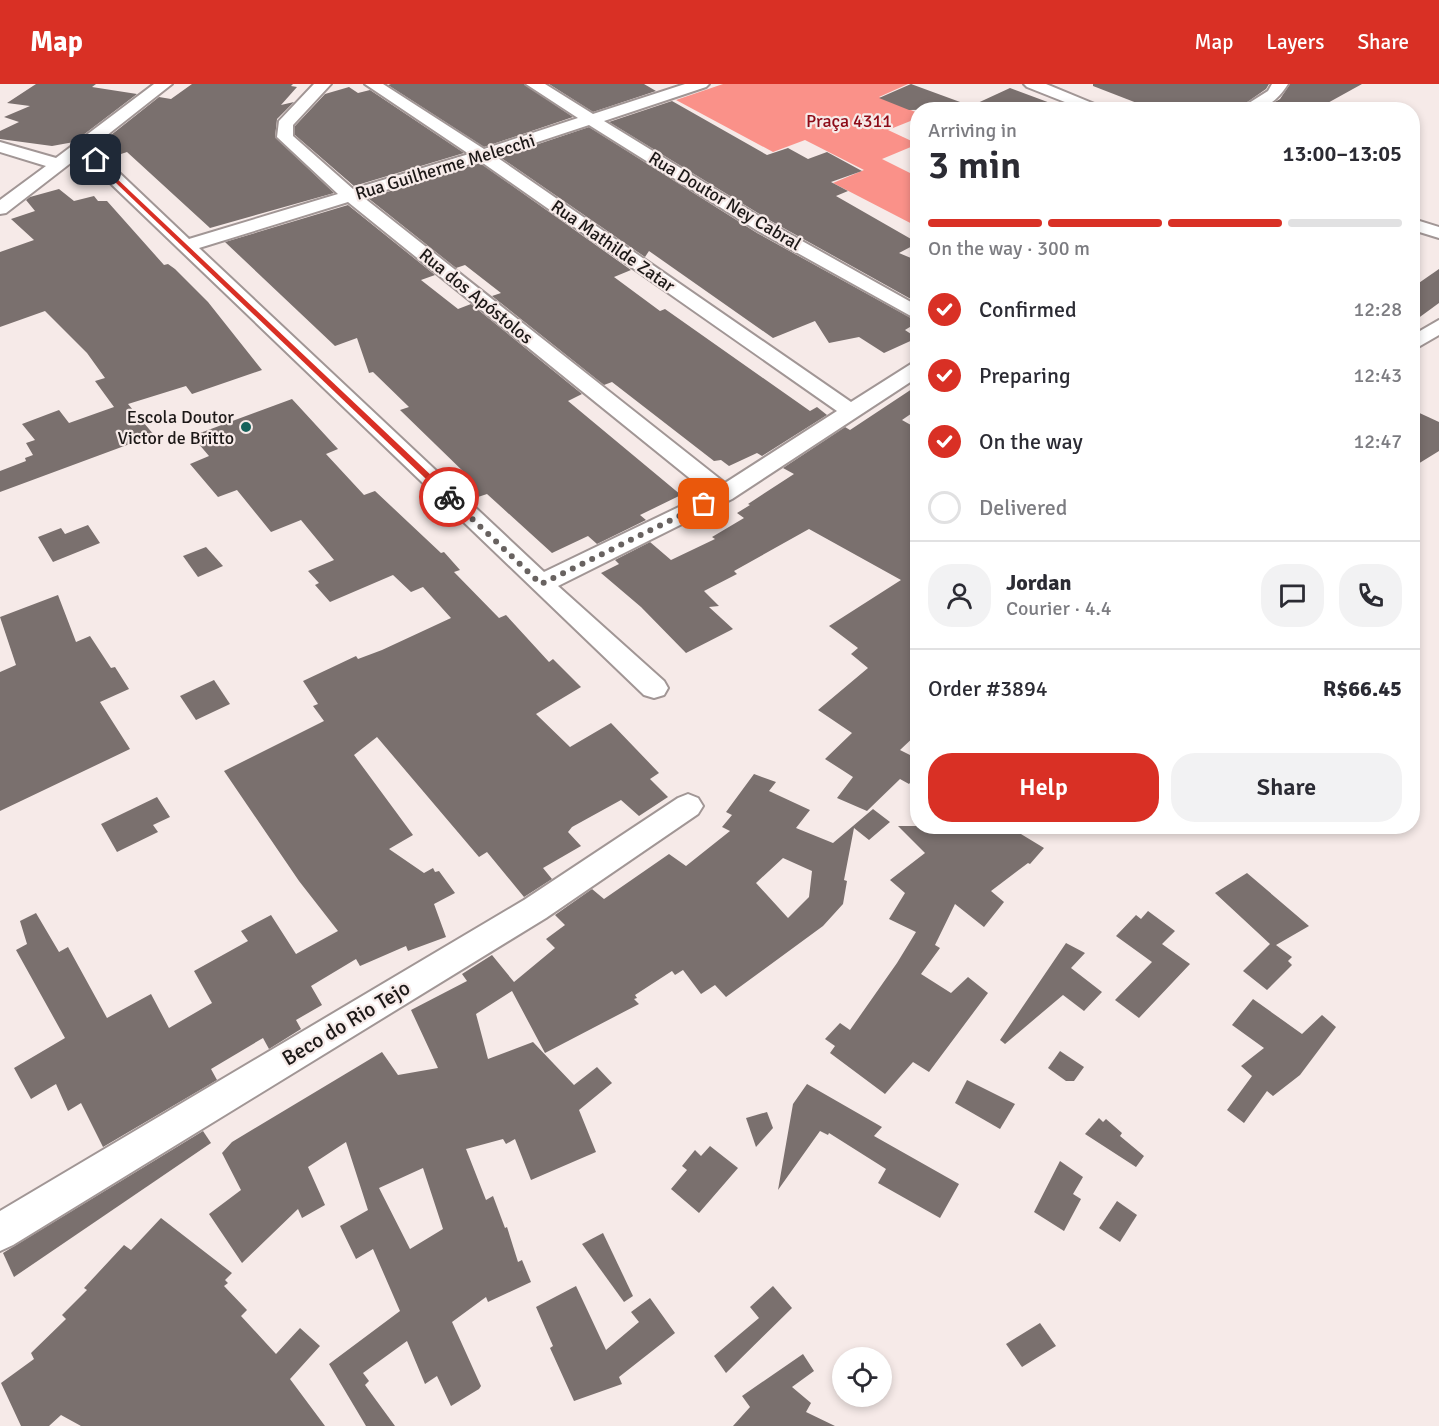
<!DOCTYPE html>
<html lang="en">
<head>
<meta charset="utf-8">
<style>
	body { margin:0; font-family:Signika,sans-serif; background:#f2f2f3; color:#2b2b33; height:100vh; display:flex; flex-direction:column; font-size:22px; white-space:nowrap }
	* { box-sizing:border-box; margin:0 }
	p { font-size:20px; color:#7c7c81 }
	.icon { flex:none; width:33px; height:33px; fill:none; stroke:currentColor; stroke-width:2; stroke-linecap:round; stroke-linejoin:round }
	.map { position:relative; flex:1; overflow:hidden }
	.panel { position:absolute; left:910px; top:18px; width:510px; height:732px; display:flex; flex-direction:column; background:#fff; border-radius:24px; box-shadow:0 3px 9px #0003 }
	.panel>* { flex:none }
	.fabs { position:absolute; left:832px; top:1263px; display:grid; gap:12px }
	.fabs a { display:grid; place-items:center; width:60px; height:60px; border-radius:50%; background:#fff; box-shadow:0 3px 9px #0003; font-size:30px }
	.pin { position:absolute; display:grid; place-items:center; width:51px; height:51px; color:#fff; margin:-26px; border-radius:12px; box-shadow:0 3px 9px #0006 }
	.courier { position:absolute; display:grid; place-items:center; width:60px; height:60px; margin:-30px; border:4px solid #d93025; border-radius:50%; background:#fff; color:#222; box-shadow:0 2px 8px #0007 }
	.headline em { font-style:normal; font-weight:600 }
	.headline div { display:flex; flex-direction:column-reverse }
	.headline { display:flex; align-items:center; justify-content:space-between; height:102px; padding:0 18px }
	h1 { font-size:39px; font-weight:600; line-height:45px }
	.bar { display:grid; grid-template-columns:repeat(4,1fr); gap:9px 6px; align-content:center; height:72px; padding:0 18px }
	.bar i { height:8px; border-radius:4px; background:#e1e1e2 }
	.bar .active { background:#d93025 }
	.bar p { grid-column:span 4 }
	.line { display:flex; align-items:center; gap:15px; padding:0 18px; border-top:2px solid #e1e1e2 }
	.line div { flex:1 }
	.round { display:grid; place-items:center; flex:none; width:63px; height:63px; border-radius:24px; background:#f2f2f3 }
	ol { padding:0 18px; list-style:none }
	li { display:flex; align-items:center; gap:18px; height:66px }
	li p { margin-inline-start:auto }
	li .icon { padding:6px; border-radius:50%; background:#d93025; color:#fff; stroke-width:4 }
	li:last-child { color:#7c7c81 }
	li i { width:33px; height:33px; border:3px solid #e1e1e2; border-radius:50% }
	.cta { display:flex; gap:12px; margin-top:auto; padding:12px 18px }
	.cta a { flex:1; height:69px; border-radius:24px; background:#d93025; color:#fff; font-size:24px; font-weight:600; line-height:69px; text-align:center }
	.cta a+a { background:#f2f2f3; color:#2b2b33 }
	header { display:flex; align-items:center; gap:36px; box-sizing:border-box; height:84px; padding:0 30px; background:#d93025; color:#fff }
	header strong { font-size:28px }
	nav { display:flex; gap:33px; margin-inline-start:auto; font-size:21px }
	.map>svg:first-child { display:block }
	.forest { fill:#fa9189 }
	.building { fill:#7a706e; fill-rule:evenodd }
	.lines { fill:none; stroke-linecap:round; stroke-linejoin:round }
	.minor-casing { stroke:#a19695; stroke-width:4 }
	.minor { fill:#fff; fill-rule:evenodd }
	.route { fill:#d93025 }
	.done { stroke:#686260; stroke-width:6; stroke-dasharray:0 10.8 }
	.poi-dot { fill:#16625b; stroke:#f6eae8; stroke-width:2 }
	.labels { text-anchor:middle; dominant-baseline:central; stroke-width:4.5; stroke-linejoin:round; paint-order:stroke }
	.far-park-label { font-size:18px; fill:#8c0a17; stroke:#f6eae8 }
	.far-street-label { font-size:18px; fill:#1c1817; stroke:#f6eae8 }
	.far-poi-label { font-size:18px; fill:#1c1817; stroke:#f6eae8; text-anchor:end }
	.street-label { font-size:21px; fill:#1c1817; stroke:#f6eae8 }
</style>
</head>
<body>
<header>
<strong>Map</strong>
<nav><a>Map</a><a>Layers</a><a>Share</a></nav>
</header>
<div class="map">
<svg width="1439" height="1342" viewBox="0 0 1439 1342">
	<rect width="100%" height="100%" fill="#f6eae8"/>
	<path class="forest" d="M 723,0 L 908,0 L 879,13 L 918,29 L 918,34 L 888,46 L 918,60 L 882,75 L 918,93 L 918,143 L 833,99 L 864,86 L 805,56 L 773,68 L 676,16 Z"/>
	<g class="building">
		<path d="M 36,0 L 96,0 L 92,3 L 137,10 L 74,58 L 52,62 L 0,55 L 0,47 L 19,38 L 4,33 L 30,22 L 7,19 Z"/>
		<path d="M 192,0 L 293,0 L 291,2 L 297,3 L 281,21 L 294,18 L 277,35 L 275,53 L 334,109 L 210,144 L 127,68 L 121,70 L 106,55 L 159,13 L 171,15 Z"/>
		<path d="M 391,0 L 524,0 L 573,33 L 484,63 L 388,1 Z"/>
		<path d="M 549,0 L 644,0 L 656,7 L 593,28 Z"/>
		<path d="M 911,0 L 971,22 L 1010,4 L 1061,23 L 909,26 L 879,14 Z"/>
		<path d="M 1093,0 L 1269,0 L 1266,5 L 1236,26 L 1155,26 L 1093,2 Z"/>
		<path d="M 1290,0 L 1362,0 L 1315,26 L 1261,26 L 1280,15 Z"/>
		<path d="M 349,3 L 358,9 L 370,6 L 464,69 L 354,102 L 295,51 L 295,42 L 325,10 Z"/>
		<path d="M 672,17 L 767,71 L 788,64 L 808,75 L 827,68 L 862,87 L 831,98 L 848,107 L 836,112 L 918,159 L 899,169 L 918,177 L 918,219 L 771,137 L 609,38 Z"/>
		<path d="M 589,43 L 757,149 L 918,238 L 905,246 L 917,254 L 884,269 L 859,253 L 829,259 L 815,237 L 773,254 L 649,167 L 645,173 L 500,73 Z"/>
		<path d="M 480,79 L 631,186 L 614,193 L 660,227 L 665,225 L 810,327 L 817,323 L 827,331 L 762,372 L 757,369 L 729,382 L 721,376 L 714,377 L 612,298 L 604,301 L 492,212 L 501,209 L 465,181 L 456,184 L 368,114 Z"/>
		<path d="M 59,105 L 74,117 L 94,112 L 98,117 L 107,117 L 164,181 L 168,180 L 175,185 L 208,218 L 262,286 L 192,310 L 186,302 L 128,320 L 154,351 L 0,408 L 0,387 L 26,377 L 25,374 L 33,371 L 26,359 L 35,356 L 22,340 L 59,326 L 69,339 L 114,323 L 95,297 L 105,294 L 87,269 L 45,227 L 0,243 L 0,168 L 34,156 L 11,135 L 35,127 L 26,116 L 30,113 Z"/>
		<path d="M 348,121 L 435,191 L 421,196 L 458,225 L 471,220 L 582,310 L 568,317 L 681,411 L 640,431 L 646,436 L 597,460 L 588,452 L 552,469 L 487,410 L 478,413 L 462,398 L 470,394 L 400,326 L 409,323 L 373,288 L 369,289 L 357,254 L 335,262 L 225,158 Z"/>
		<path d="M 1439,185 L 1439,219 L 1413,238 L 1413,203 Z"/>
		<path d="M 918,301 L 918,325 L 902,336 L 918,345 L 918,649 L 900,666 L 918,675 L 918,689 L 909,700 L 900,695 L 867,727 L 837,714 L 853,693 L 825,675 L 852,649 L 818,626 L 868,584 L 851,570 L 858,564 L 829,542 L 901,496 L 809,445 L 734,487 L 737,490 L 704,507 L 719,522 L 709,523 L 733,545 L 686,569 L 641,523 L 601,489 L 619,480 L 615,476 L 650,458 L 671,476 L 715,455 L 712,453 L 744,434 L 737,429 L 750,421 L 748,420 L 794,390 L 783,384 L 845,343 L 850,346 Z"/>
		<path d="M 292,315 L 338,365 L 326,370 L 364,411 L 375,407 L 441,469 L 444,468 L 460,486 L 454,488 L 499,534 L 506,531 L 549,578 L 553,575 L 581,603 L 536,630 L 570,663 L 611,639 L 659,689 L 650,695 L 668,713 L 639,732 L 621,716 L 572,743 L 568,748 L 581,762 L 543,784 L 552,795 L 524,813 L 487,768 L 479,773 L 377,653 L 354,671 L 413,751 L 389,765 L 424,789 L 433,784 L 435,788 L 439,787 L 455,809 L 434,820 L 446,853 L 408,867 L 406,862 L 360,882 L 356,875 L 311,902 L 322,921 L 296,936 L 301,945 L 269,965 L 263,954 L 211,985 L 217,996 L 103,1063 L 81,1019 L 68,1027 L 56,1000 L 31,1015 L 14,984 L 65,954 L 16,866 L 27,860 L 20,837 L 36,829 L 59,868 L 68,863 L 107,934 L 151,910 L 169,944 L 212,919 L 194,887 L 248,857 L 241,847 L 271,831 L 296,870 L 338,847 L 299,797 L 224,687 L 324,637 L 313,622 L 318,620 L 303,597 L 356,572 L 358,575 L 382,566 L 451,534 L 423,503 L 411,508 L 393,491 L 330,518 L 315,501 L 319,499 L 308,487 L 334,476 L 301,436 L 271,448 L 237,406 L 218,413 L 190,380 L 209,372 L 192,352 Z"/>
		<path d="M 1413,326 L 1439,338 L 1439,367 L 1413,383 Z"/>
		<path d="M 88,441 L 100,459 L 53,478 L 38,453 L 61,444 L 65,450 Z"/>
		<path d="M 206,463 L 223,482 L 198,493 L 183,472 Z"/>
		<path d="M 58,511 L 76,558 L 90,552 L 111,584 L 115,583 L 129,605 L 100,618 L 130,665 L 0,727 L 0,588 L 16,581 L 0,533 Z"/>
		<path d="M 214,596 L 230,620 L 196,636 L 180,612 Z"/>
		<path d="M 754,690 L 776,698 L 769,707 L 810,726 L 796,744 L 833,759 L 873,725 L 890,738 L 869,756 L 854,744 L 844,796 L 847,797 L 843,820 L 823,842 L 726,913 L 715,901 L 701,910 L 683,886 L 675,891 L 672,887 L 635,911 L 637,914 L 634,915 L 639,920 L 545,969 L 512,907 L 476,930 L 488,975 L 533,958 L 574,1001 L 597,983 L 612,999 L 579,1026 L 596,1068 L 531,1096 L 515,1055 L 506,1060 L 503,1055 L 466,1065 L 486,1116 L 493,1112 L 505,1144 L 507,1143 L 518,1178 L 522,1176 L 531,1198 L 488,1218 L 486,1213 L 452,1238 L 481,1302 L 479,1305 L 451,1322 L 437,1292 L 425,1300 L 407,1257 L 363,1289 L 369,1297 L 365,1301 L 395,1342 L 366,1342 L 329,1280 L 400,1227 L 373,1165 L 356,1175 L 340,1142 L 368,1126 L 346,1058 L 308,1083 L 325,1121 L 302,1134 L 298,1125 L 242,1179 L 209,1130 L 241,1106 L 222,1069 L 232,1058 L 382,968 L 398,991 L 438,984 L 411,926 L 467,897 L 462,890 L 492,871 L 514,898 L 555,864 L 546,855 L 565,841 L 555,831 L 592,805 L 604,815 L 669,770 L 686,782 L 730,747 L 722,743 L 732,731 L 726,728 ZM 783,774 L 812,787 L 809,813 L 788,834 L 756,799 ZM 423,1084 L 443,1145 L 410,1165 L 379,1104 Z"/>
		<path d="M 157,713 L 170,733 L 153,741 L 158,748 L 117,768 L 101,740 Z"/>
		<path d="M 898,742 L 1008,742 L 1044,764 L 1030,780 L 1028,779 L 991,807 L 1004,818 L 984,843 L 955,820 L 935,861 L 940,864 L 921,890 L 951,909 L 968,893 L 988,909 L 929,988 L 913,978 L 885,1010 L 830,969 L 835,962 L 825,955 L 840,939 L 850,946 L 897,879 L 916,848 L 889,835 L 905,809 L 890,796 L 925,769 Z"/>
		<path d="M 1247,789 L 1309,842 L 1276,861 L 1292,873 L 1288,877 L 1292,881 L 1267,906 L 1243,887 L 1270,860 L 1215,809 Z"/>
		<path d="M 1148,827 L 1175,847 L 1162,860 L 1190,880 L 1139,934 L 1115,916 L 1152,878 L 1116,852 L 1136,831 L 1141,835 Z"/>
		<path d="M 1066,859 L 1085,869 L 1071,884 L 1102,908 L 1084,927 L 1063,911 L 1005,960 L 1000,956 Z"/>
		<path d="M 1253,915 L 1302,950 L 1322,931 L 1336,943 L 1300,991 L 1273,1012 L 1267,1007 L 1244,1039 L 1227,1026 L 1252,992 L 1241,982 L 1264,964 L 1232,941 Z"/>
		<path d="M 1060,967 L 1084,983 L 1074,997 L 1066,997 L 1048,984 Z"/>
		<path d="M 967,996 L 1015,1020 L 1000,1045 L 955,1019 Z"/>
		<path d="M 807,1000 L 882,1043 L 874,1052 L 959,1100 L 940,1134 L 878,1099 L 886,1085 L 829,1049 L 828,1051 L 820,1047 L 778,1106 L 793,1020 Z"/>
		<path d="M 767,1028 L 773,1044 L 756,1063 L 746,1034 Z"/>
		<path d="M 1099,1034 L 1103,1038 L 1106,1035 L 1122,1049 L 1120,1052 L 1144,1072 L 1136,1083 L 1085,1050 Z"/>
		<path d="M 203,1047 L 211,1059 L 14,1193 L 3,1169 Z"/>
		<path d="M 710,1062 L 738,1084 L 699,1129 L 671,1105 L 687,1086 L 682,1082 L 695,1066 L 701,1072 Z"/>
		<path d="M 1060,1077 L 1083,1093 L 1073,1110 L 1081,1115 L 1064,1147 L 1034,1128 Z"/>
		<path d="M 1117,1117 L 1137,1131 L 1120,1158 L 1099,1144 Z"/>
		<path d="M 161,1134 L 232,1189 L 225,1196 L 228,1199 L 224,1202 L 247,1226 L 241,1232 L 276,1270 L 300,1244 L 320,1262 L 290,1295 L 325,1342 L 81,1342 L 61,1331 L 49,1342 L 21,1342 L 1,1299 L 34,1275 L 31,1269 L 66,1235 L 62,1231 L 87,1206 L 84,1204 L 124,1161 L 131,1166 Z"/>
		<path d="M 603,1149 L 633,1212 L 624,1218 L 582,1160 Z"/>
		<path d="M 576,1202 L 606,1266 L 639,1238 L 631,1228 L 650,1214 L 675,1249 L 619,1293 L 622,1300 L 574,1317 L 550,1264 L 553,1262 L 536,1223 Z"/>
		<path d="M 773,1202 L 792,1224 L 726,1289 L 714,1272 L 759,1234 L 750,1223 Z"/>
		<path d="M 1040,1239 L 1056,1262 L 1022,1283 L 1006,1260 Z"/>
		<path d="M 803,1270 L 814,1287 L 792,1303 L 811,1319 L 806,1328 L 835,1342 L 733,1342 L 750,1323 L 742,1312 Z"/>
	</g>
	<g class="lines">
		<defs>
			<g id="minor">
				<path d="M 154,0 L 172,0 L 92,63 L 189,155 L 338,110 L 277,53 L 279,37 L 314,0 L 331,0 L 293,41 L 293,52 L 353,105 L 469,70 L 365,0 L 383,0 L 484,65 L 578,34 L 526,0 L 545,0 L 593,30 L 685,0 L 709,0 L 706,3 L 604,37 L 770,139 L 918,222 L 918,236 L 758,147 L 589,41 L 495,72 L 851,318 L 911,280 L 918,278 L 918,293 L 732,415 L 558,502 L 664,597 L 668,604 L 664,611 L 654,614 L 644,611 L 81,71 L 6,129 L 0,130 L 0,116 L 46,82 L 0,68 L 0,58 L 56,74 ZM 480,77 L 837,327 L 725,399 L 363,113 ZM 348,118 L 708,409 L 544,488 L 199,164 Z"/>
				<path d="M 1024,0 L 1046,0 L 1109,26 L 1085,26 L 1027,3 Z"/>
				<path d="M 1272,0 L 1288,0 C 1275,21 1262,26 1238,26 L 1268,7 Z"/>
				<path d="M 1413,135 L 1439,143 L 1439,154 L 1413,146 Z"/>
				<path d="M 1439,236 L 1439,251 L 1413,266 L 1413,251 Z"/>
				<path d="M 688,710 L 698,714 L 703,722 L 698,730 L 546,834 L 13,1161 L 0,1167 L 0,1127 L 524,816 L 678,714 Z"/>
			</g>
		</defs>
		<use href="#minor" class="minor-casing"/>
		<use href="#minor" class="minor"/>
	</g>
	<path class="route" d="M 96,75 L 452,411 L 452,415 L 447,415 L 94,78 Z"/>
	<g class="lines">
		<path class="done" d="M 449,413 L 541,500 L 704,420"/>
	</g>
	<circle class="poi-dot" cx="246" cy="343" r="6"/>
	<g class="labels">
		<g class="far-park-label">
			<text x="849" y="37">Praça 4311</text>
		</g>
		<g class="far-street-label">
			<text transform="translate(445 83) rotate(-17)">Rua Guilherme Melecchi</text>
			<text transform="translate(725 117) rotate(31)">Rua Doutor Ney Cabral</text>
			<text transform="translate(613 162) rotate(35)">Rua Mathilde Zatar</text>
			<text transform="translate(476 212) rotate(39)">Rua dos Apóstolos</text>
		</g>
		<g class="far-poi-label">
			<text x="234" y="333">Escola Doutor<tspan x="234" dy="21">Victor de Britto</tspan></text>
		</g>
		<g class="street-label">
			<text transform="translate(346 939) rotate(-31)">Beco do Rio Tejo</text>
		</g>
	</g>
</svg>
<div class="fabs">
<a><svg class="icon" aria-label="locate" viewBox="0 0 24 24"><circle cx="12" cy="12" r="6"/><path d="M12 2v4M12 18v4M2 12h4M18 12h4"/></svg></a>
</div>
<div class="pin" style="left:704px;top:420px;background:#ea580c"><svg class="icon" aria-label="bag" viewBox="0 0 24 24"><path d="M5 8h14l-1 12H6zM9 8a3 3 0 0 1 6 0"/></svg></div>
<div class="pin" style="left:96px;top:76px;background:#1f2937"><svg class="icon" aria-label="home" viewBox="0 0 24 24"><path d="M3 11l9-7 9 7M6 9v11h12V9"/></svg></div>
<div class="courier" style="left:449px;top:413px"><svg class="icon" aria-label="bike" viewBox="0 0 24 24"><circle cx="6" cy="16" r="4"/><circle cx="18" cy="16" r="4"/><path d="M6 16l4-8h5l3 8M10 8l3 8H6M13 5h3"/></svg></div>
<section class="panel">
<div class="headline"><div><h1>3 min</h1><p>Arriving in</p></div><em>13:00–13:05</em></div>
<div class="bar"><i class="active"></i><i class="active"></i><i class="active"></i><i></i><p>On the way · 300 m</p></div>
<ol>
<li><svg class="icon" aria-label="check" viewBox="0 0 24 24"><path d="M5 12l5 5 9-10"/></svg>Confirmed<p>12:28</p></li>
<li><svg class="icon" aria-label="check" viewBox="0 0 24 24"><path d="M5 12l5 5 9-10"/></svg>Preparing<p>12:43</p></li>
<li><svg class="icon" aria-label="check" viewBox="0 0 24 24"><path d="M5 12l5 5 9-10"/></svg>On the way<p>12:47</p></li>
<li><i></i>Delivered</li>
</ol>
<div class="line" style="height:108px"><a class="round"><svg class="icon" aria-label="person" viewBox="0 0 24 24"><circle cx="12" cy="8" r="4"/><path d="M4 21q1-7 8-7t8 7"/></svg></a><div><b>Jordan</b><p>Courier · 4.4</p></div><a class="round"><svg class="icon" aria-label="chat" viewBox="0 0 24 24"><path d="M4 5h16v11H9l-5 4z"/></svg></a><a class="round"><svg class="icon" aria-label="phone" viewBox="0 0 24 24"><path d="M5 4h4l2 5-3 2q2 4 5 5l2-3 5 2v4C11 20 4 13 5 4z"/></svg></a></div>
<div class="line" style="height:78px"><div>Order #3894</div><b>R$66.45</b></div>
<div class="cta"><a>Help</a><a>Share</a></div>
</section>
</div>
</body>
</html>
